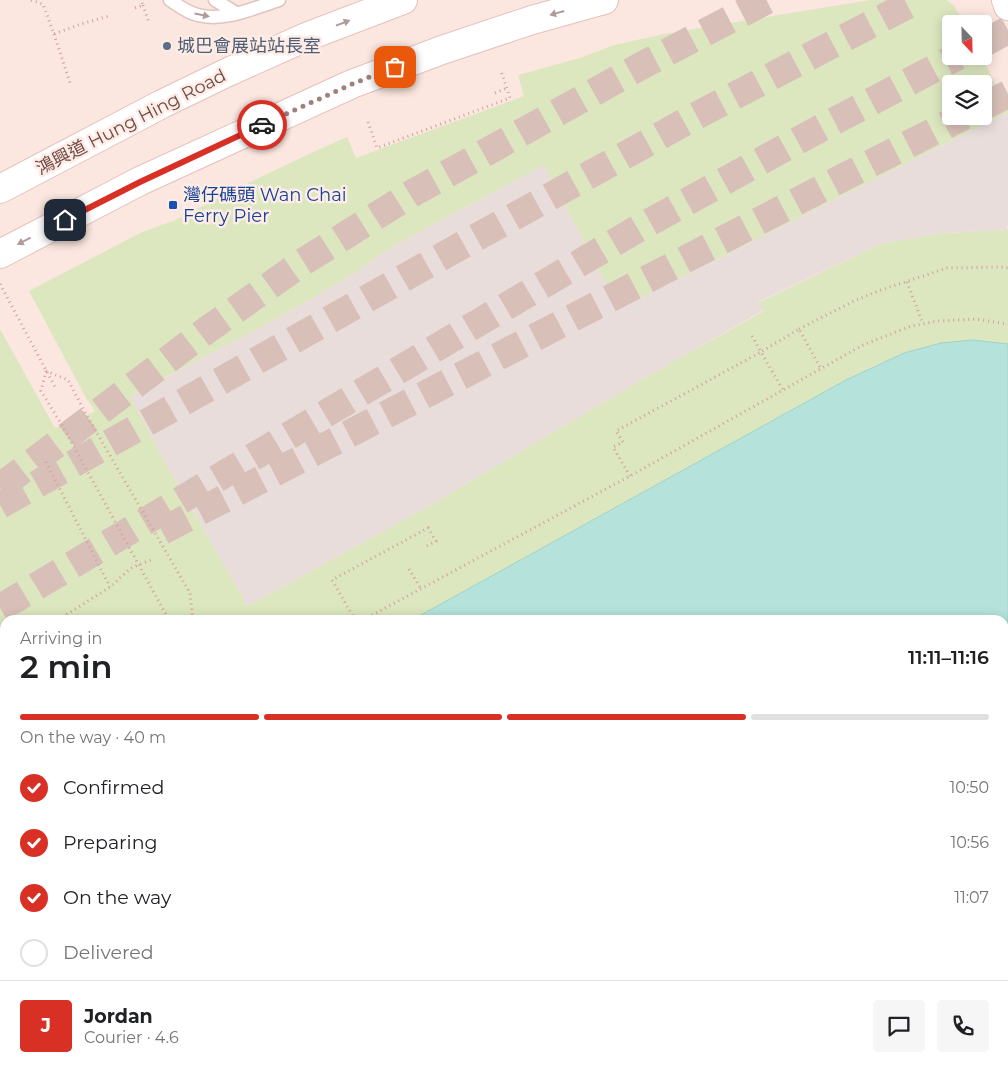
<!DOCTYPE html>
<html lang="en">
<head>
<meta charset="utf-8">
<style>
	body { margin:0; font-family:Montserrat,"Noto Sans TC",sans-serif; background:#f6f6f6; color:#202124; height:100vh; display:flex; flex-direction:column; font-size:19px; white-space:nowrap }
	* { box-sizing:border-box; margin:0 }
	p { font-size:16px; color:#757577 }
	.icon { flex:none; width:28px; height:28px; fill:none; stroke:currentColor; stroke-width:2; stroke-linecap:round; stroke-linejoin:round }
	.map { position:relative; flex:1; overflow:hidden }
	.panel { position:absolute; left:0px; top:615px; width:1009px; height:466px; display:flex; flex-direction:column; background:#fff; border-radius:15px 15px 0 0; box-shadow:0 2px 12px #0003 }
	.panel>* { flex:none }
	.needle { width:32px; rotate:158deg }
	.buttons { position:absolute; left:942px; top:15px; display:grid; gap:10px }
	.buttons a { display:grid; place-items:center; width:50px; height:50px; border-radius:5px; background:#fff; box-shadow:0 2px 12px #0003; font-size:25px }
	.pin { position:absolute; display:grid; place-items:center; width:42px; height:42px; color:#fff; margin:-21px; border-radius:10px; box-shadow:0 2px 8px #0006 }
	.courier { position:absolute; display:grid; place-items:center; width:50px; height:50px; margin:-25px; border:4px solid #d93025; border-radius:50%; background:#fff; color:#222; box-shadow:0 1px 6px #0007 }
	.headline em { font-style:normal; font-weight:600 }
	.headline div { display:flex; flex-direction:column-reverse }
	.headline { display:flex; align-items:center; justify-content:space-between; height:85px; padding:0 20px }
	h1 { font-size:32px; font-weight:600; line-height:38px }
	.bar { display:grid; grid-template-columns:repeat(4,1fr); gap:8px 5px; align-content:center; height:60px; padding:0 20px }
	.bar i { height:6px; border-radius:4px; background:#e0e0e0 }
	.bar .on { background:#d93025 }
	.bar p { grid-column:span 4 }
	.line { display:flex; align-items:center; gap:12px; padding:0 20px; border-top:1px solid #e0e0e0 }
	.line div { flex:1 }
	.round { display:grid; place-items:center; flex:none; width:52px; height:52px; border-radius:5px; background:#f6f6f6 }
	ol { padding:0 20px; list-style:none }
	li { display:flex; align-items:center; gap:15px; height:55px }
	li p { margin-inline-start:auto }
	li .icon { padding:5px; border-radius:50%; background:#d93025; color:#fff; stroke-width:4 }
	li:last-child { color:#757577 }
	li i { width:28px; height:28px; border:2px solid #e0e0e0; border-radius:50% }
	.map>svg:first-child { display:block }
	.industrial { fill:#e9dddb }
	.green { fill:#dce7bf; fill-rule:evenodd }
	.water { fill:#b5e3db; stroke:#9cd4cb }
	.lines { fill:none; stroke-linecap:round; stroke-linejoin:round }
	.ferry { stroke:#3d766d; stroke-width:1; stroke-dasharray:6 5; stroke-linecap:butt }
	.trunk-tunnel { stroke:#d8c0b9; stroke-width:28; stroke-dasharray:28 14; stroke-linecap:butt }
	.motorway-tunnel { stroke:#d8c0b9; stroke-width:28; stroke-dasharray:28 14; stroke-linecap:butt }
	.service-casing { stroke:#e0c4bf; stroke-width:15 }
	.secondary-casing { stroke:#e5c2bc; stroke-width:30 }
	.path { stroke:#d3a09c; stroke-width:3; stroke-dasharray:1 4; stroke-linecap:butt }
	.service { stroke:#fff; stroke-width:12 }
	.secondary { stroke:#fff; stroke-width:28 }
	.oneway { fill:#b09b9a }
	.done { stroke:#a1817d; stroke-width:5; stroke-dasharray:0 9 }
	.route { stroke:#d93025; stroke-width:6 }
	.service-dot { fill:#5c6f8a; stroke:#feece5; stroke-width:2 }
	.transit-dot { fill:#1a4fb4; stroke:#feece5; stroke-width:2 }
	.labels { text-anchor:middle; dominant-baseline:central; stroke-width:5; stroke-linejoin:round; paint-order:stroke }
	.service-label { font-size:18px; fill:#4e5e75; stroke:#feece5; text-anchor:start }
	.street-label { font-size:18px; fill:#704a48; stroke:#feece5 }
	.transit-label { font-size:18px; fill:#164399; stroke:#feece5; text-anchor:start }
</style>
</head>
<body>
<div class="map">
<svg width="1008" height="1081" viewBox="0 0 1008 1081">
	<rect width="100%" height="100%" fill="#fbe7df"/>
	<path class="industrial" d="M 1008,112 L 1008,226 L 1006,226 L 1008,230 L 943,233 L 880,244 L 758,302 L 764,310 L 660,369 L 429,506 L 248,606 L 162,457 L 130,396 L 276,319 L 348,277 L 395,245 L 544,165 L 619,309 Z"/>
	<path class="green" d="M 870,0 L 947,0 L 954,6 L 965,24 L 951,24 L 951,56 L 981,56 L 1008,108 L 1008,112 L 619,309 L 544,165 L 395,245 L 348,277 L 276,319 L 130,396 L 162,457 L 248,606 L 429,506 L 660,369 L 764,311 L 758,303 L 880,244 L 943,233 L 1008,230 L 1008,344 L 1003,343 L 883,362 L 846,380 L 412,620 L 5,620 L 5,846 L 0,848 L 0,329 L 55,428 L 95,411 L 86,398 L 29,291 L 142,232 L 173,221 L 244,185 L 311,153 L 347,137 L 356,158 L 524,96 L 518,75 L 580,58 L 614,45 L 664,34 ZM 951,84 L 984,84 L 984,116 L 951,116 Z"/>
	<path class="water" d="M 972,340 L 1008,344 L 1008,1081 L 0,1081 L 0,848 L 5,846 L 5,1076 L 1004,1076 L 1004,620 L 412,620 L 846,380 L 904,353 L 941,343 Z"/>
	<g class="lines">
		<path class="ferry" d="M 741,1076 L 744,1081"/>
		<path class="trunk-tunnel" d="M 0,505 L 450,252 L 694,117 L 917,0"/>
		<g class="motorway-tunnel">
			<path d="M 984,43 L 1008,30"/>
			<path d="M 984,106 L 1008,94"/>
			<path d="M 0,487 L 207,330 L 303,262 L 411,194 L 641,66 L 767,0"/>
			<path d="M 162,531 L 844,177 L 964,116"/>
			<path d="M 0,608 L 466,330 L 639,228 L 821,128 L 958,56"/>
		</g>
		<defs>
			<g id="service">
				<path d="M 170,0 C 179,6 188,13 198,15 C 224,22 254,8 279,0"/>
				<path d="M 215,0 L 236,13"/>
			</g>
			<g id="secondary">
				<path d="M 1006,0 L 1008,6"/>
				<path d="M 0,189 L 162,104 L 226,73 L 306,37 L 403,0"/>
				<path d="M 0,254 L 140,181 L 352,84 L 442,50 L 532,20 L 604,0"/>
			</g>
		</defs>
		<use href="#service" class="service-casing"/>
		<use href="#secondary" class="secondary-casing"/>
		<g class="path">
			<path d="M 31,0 L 43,4 L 54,34 L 81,24 L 109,16"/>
			<path d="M 143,5 L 149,23"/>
			<path d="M 135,8 L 143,5 L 141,0"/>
			<path d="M 54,34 L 71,86"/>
			<path d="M 495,93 L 507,88"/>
			<path d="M 368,122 L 377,148 L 510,98 L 501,71"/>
			<path d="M 907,282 L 923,324"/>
			<path d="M 0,284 L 55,387"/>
			<path d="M 799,329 L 854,301 L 878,291 L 947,268 L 1003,267 L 1008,268"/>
			<path d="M 752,336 L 761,352 L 799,329 L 821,369"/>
			<path d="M 46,371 L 68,380 L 87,416 L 190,593 L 193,620"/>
			<path d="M 46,371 L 41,391 L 62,425 L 169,620"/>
			<path d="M 46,462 L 110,587"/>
			<path d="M 630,476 L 613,447 L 623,442 L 616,431 L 761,352 L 783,390"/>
			<path d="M 409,569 L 421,589"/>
			<path d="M 58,620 L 110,587 L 131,568 L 153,559"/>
			<path d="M 355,620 L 332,580 L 428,528 L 436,541 L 427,546"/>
			<path d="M 363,620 L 630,476 L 863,345 L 911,326 L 937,321 L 976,319 L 1008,324"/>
			<path d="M 0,657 L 5,653"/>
			<path d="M 0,737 L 5,734"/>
			<path d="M 0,804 L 5,801"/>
			<path d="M 0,827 L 5,824"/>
		</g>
		<use href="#service" class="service"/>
		<use href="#secondary" class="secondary"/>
	</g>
	<defs><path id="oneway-solid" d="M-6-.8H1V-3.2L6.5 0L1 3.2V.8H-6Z" transform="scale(1.25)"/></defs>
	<g class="oneway">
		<use href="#oneway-solid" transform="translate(557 13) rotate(164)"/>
		<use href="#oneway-solid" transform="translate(202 15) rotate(12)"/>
		<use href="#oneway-solid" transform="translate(343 23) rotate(-21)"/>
		<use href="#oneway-solid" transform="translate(24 241) rotate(153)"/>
	</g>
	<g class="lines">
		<path class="done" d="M 262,125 L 352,84 L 395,67"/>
		<path class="route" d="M 65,220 L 140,182 L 262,125"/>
	</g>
	<circle class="service-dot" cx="167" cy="46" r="5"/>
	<rect class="transit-dot" x="168" y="200" width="10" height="10" rx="2.5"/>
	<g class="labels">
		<g class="service-label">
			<text x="177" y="46">城巴會展站站長室</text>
		</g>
		<g class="street-label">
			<text transform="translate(131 122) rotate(-27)">鴻興道 Hung Hing Road</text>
		</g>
		<g class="transit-label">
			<text x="183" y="195">灣仔碼頭 Wan Chai<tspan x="183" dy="21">Ferry Pier</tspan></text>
		</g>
	</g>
</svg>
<div class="buttons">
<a><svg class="needle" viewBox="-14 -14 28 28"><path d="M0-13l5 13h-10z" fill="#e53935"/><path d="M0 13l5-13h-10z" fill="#757577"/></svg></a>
<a><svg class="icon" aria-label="layers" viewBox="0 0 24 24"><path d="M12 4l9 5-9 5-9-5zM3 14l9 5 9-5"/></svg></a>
</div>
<div class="pin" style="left:395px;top:67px;background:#ea580c"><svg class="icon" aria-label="bag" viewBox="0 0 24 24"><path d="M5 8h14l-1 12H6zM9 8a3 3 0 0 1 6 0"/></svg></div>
<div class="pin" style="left:65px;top:220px;background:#1f2937"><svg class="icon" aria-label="home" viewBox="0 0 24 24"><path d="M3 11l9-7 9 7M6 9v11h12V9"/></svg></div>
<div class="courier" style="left:262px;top:125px"><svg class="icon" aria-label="car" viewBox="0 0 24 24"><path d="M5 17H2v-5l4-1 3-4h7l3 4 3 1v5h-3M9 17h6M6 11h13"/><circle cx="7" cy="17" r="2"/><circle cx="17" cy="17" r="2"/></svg></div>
<section class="panel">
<div class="headline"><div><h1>2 min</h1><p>Arriving in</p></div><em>11:11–11:16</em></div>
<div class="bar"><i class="on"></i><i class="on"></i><i class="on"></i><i></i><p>On the way · 40 m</p></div>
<ol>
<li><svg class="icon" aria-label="check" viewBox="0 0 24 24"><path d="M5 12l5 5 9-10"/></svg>Confirmed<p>10:50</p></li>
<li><svg class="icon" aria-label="check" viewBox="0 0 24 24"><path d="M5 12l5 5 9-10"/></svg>Preparing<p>10:56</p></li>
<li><svg class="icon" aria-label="check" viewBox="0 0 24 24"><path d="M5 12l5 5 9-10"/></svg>On the way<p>11:07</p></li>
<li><i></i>Delivered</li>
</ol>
<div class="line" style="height:90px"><b class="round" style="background:#d93025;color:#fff">J</b><div><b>Jordan</b><p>Courier · 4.6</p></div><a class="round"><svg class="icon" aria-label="chat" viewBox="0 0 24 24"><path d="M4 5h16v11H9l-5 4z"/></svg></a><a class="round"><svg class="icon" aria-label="phone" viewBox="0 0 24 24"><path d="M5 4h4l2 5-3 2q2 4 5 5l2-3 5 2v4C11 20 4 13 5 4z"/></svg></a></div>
</section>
</div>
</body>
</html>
